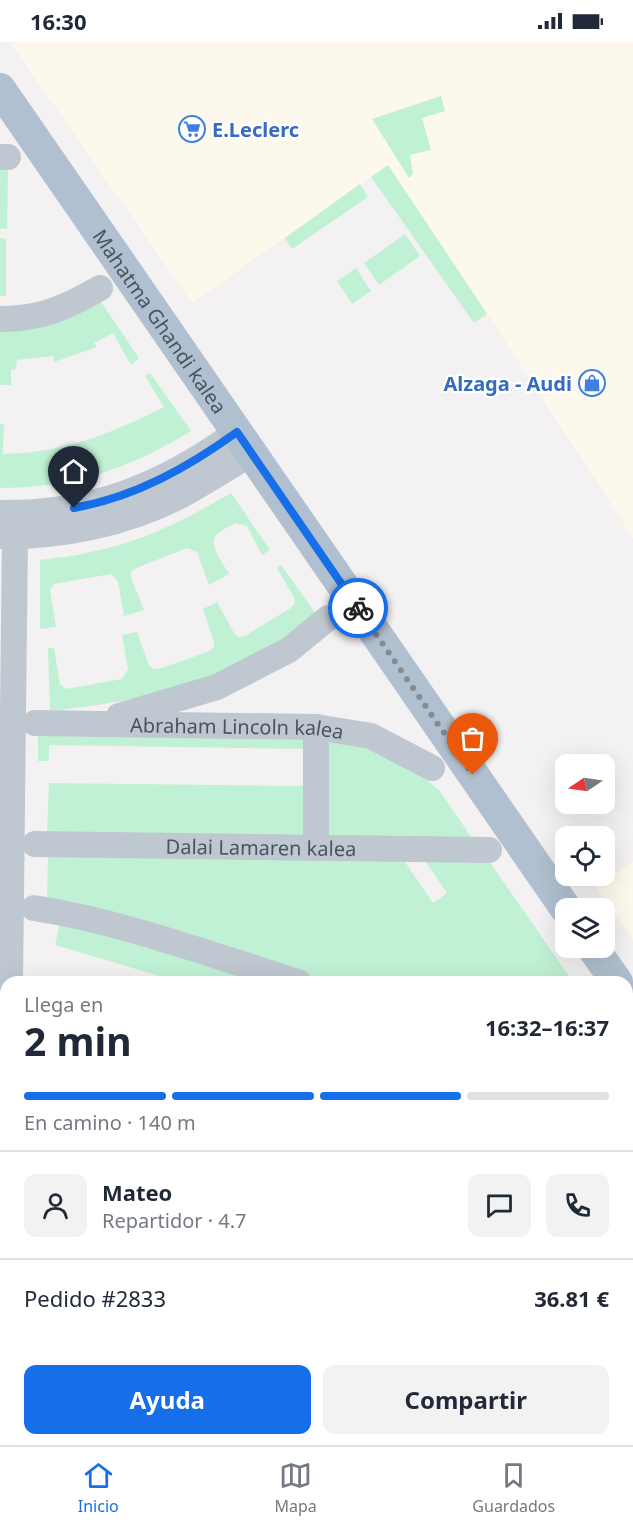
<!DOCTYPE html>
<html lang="es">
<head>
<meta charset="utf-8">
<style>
	body { margin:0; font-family:"Noto Sans",sans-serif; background:#f2f2f3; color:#1f2937; height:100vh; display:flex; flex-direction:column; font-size:22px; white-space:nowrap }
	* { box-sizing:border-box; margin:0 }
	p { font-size:20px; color:#747a83 }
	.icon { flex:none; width:33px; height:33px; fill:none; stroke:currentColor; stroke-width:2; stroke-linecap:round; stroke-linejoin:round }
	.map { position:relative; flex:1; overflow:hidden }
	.side { position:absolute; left:0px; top:934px; width:633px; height:470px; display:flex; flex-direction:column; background:#fff; border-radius:18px 18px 0 0; box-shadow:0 6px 24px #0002 }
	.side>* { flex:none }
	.needle { width:39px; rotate:257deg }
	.buttons { position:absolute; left:555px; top:712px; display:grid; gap:12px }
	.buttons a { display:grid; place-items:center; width:60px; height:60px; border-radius:12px; background:#fff; box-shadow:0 6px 24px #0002; font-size:30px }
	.pin { position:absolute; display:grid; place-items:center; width:51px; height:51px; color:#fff; margin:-62px -26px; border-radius:50% 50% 50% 0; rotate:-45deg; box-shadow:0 0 6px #0007 }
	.pin .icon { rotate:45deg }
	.courier { position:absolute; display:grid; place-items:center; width:60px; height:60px; margin:-30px; border:4px solid #166ee8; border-radius:50%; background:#fff; color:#222; box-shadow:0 2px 8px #0007 }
	.overview em { font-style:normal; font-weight:700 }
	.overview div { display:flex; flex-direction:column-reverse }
	.overview { display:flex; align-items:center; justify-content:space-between; height:102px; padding:0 24px }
	h1 { font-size:39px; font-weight:700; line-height:45px }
	.bar { display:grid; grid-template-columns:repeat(4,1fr); gap:9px 6px; align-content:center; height:72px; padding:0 24px }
	.bar i { height:8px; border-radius:4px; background:#e0e1e3 }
	.bar .current { background:#166ee8 }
	.bar p { grid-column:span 4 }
	.line { display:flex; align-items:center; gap:15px; padding:0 24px; border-top:2px solid #e0e1e3 }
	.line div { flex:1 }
	.round { display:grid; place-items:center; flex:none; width:63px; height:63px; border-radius:12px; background:#f2f2f3 }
	.button { display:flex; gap:12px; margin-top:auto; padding:12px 24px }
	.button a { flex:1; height:69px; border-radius:12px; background:#166ee8; color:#fff; font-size:24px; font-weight:700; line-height:69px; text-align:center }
	.button a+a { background:#f2f2f3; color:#1f2937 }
	.status { display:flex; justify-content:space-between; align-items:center; height:42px; padding:0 30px; background:#fff; direction:ltr }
	.status svg { height:16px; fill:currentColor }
	.menu { display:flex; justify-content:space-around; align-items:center; height:84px; border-top:2px solid #e0e1e3; background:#fff; font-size:16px; color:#747a83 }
	.menu a { display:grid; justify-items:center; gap:3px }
	.menu .current { color:#166ee8 }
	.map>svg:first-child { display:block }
	.commercial { fill:#fdf8ec }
	.green { fill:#c0f1d4 }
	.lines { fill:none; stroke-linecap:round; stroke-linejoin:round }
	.minor { stroke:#bfc8d0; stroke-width:26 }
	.major { stroke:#b1c0d0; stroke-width:32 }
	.done { stroke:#848b92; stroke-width:6; stroke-dasharray:0 10.8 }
	.route { stroke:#166ee8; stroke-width:8 }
	.labels { text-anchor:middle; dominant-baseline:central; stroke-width:4.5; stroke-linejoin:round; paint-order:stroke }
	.shop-label { font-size:20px; font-weight:bold; fill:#366cbe; stroke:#fff; text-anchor:start }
	.street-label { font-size:20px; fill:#48545f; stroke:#fff }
</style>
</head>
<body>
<div class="status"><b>16:30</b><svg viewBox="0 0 49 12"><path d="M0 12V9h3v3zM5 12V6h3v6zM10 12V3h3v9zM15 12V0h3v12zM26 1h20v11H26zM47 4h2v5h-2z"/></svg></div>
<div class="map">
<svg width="633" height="1403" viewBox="0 0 633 1403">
	<rect width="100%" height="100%" fill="#f3f1f1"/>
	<g class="commercial">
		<path d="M 10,0 L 633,0 L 633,496 L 473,250 L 388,123 L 192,261 Z"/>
		<path d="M 633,819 L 633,899 L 596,845 Z"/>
	</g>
	<g class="green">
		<path d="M 441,54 L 445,69 L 422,76 L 431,108 L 410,113 L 413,132 L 409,136 L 372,77 Z"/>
		<path d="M 0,123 L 8,123 L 7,187 L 0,187 Z"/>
		<path d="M 388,123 L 487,272 L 474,281 L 371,135 Z"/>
		<path d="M 360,142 L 368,155 L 292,207 L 285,196 Z"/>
		<path d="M 405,192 L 420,214 L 379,243 L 364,221 Z"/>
		<path d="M 0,196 L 6,197 L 6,254 L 0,254 Z"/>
		<path d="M 356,226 L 371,249 L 352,262 L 337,239 Z"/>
		<path d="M 99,257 L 139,316 L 131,323 L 113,291 L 94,301 L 97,305 L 54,320 L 53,314 L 17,318 L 16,327 L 11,328 L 11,343 L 0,343 L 0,285 Z"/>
		<path d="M 150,331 L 191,389 C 129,427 73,446 0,446 L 0,382 L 4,382 L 3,412 C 64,411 110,392 164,365 L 145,334 Z"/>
		<path d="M 231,451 L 270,508 L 262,513 L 247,484 L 236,481 C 230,484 223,487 218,491 C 206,501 224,522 229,532 L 209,543 L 197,510 L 187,506 L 136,526 L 131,530 L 131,535 L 144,568 L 124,574 L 118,539 L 111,532 L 54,542 L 50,548 L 56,585 L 40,587 L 40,518 C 117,510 165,490 231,451 Z"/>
		<path d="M 281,523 L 319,576 C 278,601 236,626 189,642 C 144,656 98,664 50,669 L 48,606 L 54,606 L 60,642 L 66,647 L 122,637 L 128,627 L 122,593 L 137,590 L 149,623 L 153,627 L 162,626 L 210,609 L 214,605 L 214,600 L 203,567 L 217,560 L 234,591 L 238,595 L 245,594 L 291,566 L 295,561 L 294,555 L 277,526 Z"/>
		<path d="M 38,690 L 312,694 L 311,797 L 47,792 L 49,741 L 305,744 L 305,707 L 49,703 L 49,719 L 38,719 Z"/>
		<path d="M 321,693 L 354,699 L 417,730 L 439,748 L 476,802 L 321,797 Z"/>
		<path d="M 48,812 L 403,817 L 433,861 L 447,851 L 424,817 L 489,819 L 573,940 L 319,940 L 258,918 L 47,862 Z"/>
		<path d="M 60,881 L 141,901 L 267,940 L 180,940 L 55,903 Z"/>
		<path d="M 627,1019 L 633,1028 L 633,1063 L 627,1051 Z"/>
		<path d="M 6,1161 L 6,1198 L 0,1172 L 0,1162 Z"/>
		<path d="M 627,1213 L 633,1216 L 633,1244 L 627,1242 Z"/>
		<path d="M 573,1398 L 623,1398 L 614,1403 L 569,1403 Z"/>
	</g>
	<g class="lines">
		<g class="minor">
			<path d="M 0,115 L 8,115"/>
			<path d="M 0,277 C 41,277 65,266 100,246"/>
			<path d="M 0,471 C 93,472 162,444 237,390"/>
			<path d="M 0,494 C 62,495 125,482 180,454 C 204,441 228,426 252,411"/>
			<path d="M 119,674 L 217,645 L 289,608 L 328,576"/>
			<path id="s1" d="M 35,681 L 316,685 L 371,694 L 432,726"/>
			<path id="s2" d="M 35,802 L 489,808"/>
			<path d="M 316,806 L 316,685"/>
			<path d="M 34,866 C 124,880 211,913 298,940"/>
			<path d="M 10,940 L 15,494"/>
			<path d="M 627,1076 L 633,1086"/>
			<path d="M 627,1203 L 633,1206"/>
			<path d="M 0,1212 L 6,1231"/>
			<path d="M 123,1398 L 128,1403"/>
			<path d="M 198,1403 L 204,1398"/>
		</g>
		<g class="major">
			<path id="s3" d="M 0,47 L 566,867"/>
			<path d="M 593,906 L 617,940"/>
			<path d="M 627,955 L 633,964"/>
			<path d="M 0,1058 L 6,1059"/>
			<path d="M 0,1092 L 6,1094"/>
			<path d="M 627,1286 L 633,1289"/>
			<path d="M 627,1340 L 633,1343"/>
		</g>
	</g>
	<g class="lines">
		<path class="done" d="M 358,566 L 473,733"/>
		<path class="route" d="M 74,466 C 135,455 187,426 237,390 L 358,566"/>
	</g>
	<defs>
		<symbol id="supermarket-ring" viewBox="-11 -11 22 22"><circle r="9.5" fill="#fff" stroke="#3f7fe0" stroke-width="1.5"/><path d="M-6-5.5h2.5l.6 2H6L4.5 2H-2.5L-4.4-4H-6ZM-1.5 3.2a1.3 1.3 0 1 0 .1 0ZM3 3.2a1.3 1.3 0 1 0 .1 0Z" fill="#3f7fe0"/></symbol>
		<symbol id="shop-ring" viewBox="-11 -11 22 22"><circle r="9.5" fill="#fff" stroke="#3f7fe0" stroke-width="1.5"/><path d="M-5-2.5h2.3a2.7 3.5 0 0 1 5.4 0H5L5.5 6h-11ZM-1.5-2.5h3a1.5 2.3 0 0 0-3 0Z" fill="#3f7fe0"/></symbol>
	</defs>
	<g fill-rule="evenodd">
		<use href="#supermarket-ring" x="177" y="72" width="30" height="30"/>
		<use href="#shop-ring" x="577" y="326" width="30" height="30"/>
	</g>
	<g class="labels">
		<g class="shop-label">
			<text x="212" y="87">E.Leclerc</text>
			<text x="572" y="341" text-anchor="end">Alzaga - Audi</text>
		</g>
		<g class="street-label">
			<text stroke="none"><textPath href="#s3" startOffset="282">Mahatma Ghandi kalea</textPath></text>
			<text stroke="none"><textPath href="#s1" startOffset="202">Abraham Lincoln kalea</textPath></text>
			<text stroke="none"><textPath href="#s2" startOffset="226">Dalai Lamaren kalea</textPath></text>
		</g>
	</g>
</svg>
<div class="buttons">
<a><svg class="needle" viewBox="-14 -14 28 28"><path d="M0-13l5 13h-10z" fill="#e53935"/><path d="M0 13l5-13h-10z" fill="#747a83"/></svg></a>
<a><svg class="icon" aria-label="locate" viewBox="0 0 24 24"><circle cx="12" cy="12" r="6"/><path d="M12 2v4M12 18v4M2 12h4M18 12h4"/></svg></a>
<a><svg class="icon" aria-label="layers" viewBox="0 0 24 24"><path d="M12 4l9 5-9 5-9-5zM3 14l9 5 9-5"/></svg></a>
</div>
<div class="pin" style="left:473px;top:733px;background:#ea580c"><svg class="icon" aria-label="bag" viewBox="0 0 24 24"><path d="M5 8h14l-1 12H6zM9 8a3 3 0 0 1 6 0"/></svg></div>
<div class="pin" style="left:74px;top:466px;background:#1f2937"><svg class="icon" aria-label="home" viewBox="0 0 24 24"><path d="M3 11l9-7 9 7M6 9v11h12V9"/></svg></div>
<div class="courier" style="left:358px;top:566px"><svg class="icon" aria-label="bike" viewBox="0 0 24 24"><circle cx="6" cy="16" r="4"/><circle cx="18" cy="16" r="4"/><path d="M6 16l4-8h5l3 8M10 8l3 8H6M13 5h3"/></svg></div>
<section class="side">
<div class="overview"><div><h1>2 min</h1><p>Llega en</p></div><em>16:32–16:37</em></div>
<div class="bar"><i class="current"></i><i class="current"></i><i class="current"></i><i></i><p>En camino · 140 m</p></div>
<div class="line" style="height:108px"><a class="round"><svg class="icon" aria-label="person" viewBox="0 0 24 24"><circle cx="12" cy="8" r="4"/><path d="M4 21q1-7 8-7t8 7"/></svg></a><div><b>Mateo</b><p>Repartidor · 4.7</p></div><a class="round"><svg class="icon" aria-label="chat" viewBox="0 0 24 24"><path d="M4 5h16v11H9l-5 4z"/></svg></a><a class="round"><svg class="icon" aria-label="phone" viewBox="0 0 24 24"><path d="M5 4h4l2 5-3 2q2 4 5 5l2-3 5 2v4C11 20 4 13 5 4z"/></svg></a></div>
<div class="line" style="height:78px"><div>Pedido #2833</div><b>36.81 €</b></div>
<div class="button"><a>Ayuda</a><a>Compartir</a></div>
</section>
</div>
<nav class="menu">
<a class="current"><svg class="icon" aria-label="home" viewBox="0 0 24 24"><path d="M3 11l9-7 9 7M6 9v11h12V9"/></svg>Inicio</a>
<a><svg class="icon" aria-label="map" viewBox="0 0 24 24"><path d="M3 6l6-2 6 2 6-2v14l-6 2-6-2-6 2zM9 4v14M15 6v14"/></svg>Mapa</a>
<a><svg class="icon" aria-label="saved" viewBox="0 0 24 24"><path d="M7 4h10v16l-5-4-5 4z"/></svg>Guardados</a>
</nav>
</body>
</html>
